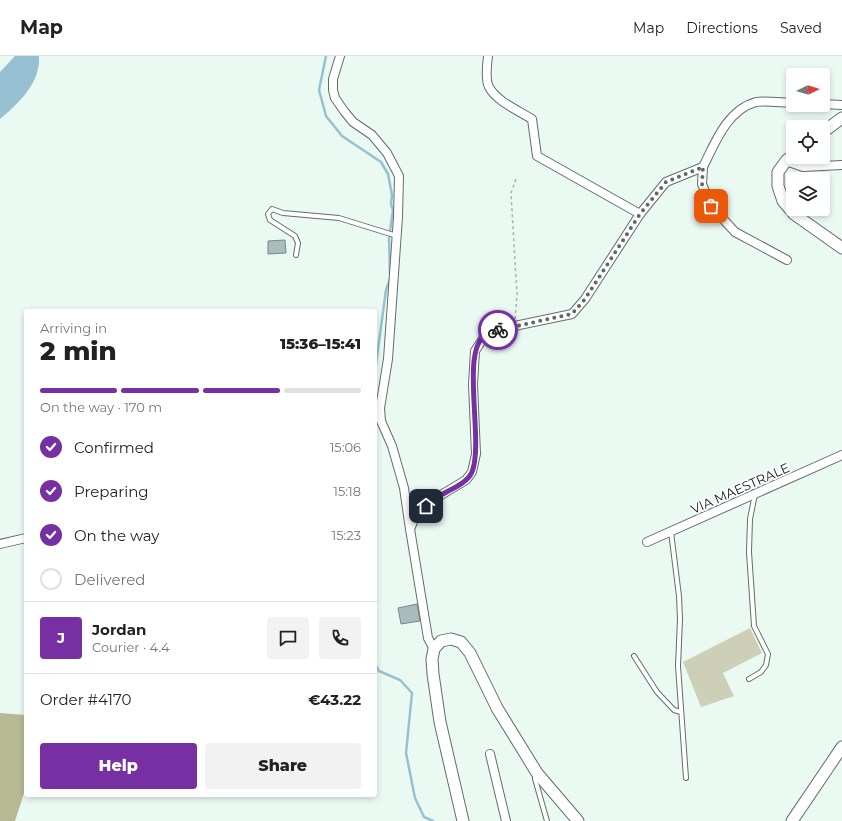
<!DOCTYPE html>
<html lang="en">
<head>
<meta charset="utf-8">
<style>
	body { margin:0; font-family:Montserrat,sans-serif; background:#f2f2f2; color:#222; height:100vh; display:flex; flex-direction:column; font-size:15px; white-space:nowrap }
	* { box-sizing:border-box; margin:0 }
	p { font-size:13px; color:#767676 }
	.icon { flex:none; width:22px; height:22px; fill:none; stroke:currentColor; stroke-width:2; stroke-linecap:round; stroke-linejoin:round }
	.map { position:relative; flex:1; overflow:hidden }
	.sheet { position:absolute; left:24px; top:253px; width:353px; height:488px; display:flex; flex-direction:column; background:#fff; border-radius:4px; box-shadow:0 2px 6px #0003 }
	.sheet>* { flex:none }
	.needle { width:26px; rotate:85deg }
	.controls { position:absolute; left:786px; top:12px; display:grid; gap:8px }
	.controls a { display:grid; place-items:center; width:44px; height:44px; border-radius:4px; background:#fff; box-shadow:0 2px 6px #0003; font-size:20px }
	.pin { position:absolute; display:grid; place-items:center; width:34px; height:34px; color:#fff; margin:-17px; border-radius:8px; box-shadow:0 2px 6px #0006 }
	.courier { position:absolute; display:grid; place-items:center; width:40px; height:40px; margin:-20px; border:3px solid #7630a4; border-radius:50%; background:#fff; color:#222; box-shadow:0 1px 5px #0007 }
	.summary em { font-style:normal; font-weight:800 }
	.summary div { display:flex; flex-direction:column-reverse }
	.summary { display:flex; align-items:center; justify-content:space-between; height:68px; padding:0 16px }
	h1 { font-size:26px; font-weight:800; line-height:30px }
	.bar { display:grid; grid-template-columns:repeat(4,1fr); gap:6px 4px; align-content:center; height:48px; padding:0 16px }
	.bar i { height:5px; border-radius:3px; background:#e0e0e0 }
	.bar .on { background:#7630a4 }
	.bar p { grid-column:span 4 }
	.line { display:flex; align-items:center; gap:10px; padding:0 16px; border-top:1px solid #e0e0e0 }
	.line div { flex:1 }
	.round { display:grid; place-items:center; flex:none; width:42px; height:42px; border-radius:4px; background:#f2f2f2 }
	ol { padding:0 16px; list-style:none }
	li { display:flex; align-items:center; gap:12px; height:44px }
	li p { margin-inline-start:auto }
	li .icon { padding:4px; border-radius:50%; background:#7630a4; color:#fff; stroke-width:4 }
	li:last-child { color:#767676 }
	li i { width:22px; height:22px; border:2px solid #e0e0e0; border-radius:50% }
	.button { display:flex; gap:8px; margin-top:auto; padding:8px 16px }
	.button a { flex:1; height:46px; border-radius:4px; background:#7630a4; color:#fff; font-size:16px; font-weight:800; line-height:46px; text-align:center }
	.button a+a { background:#f2f2f2; color:#222 }
	header { display:flex; align-items:center; gap:24px; box-sizing:border-box; height:56px; padding:0 20px; background:#fff; border-bottom:1px solid #e0e0e0 }
	header strong { font-size:19px }
	nav { display:flex; gap:22px; margin-inline-start:auto; font-size:14px }
	.map>svg:first-child { display:block }
	.green { fill:#cdcfb6 }
	.forest { fill:#b7b994 }
	.water { fill:#97c1d2 }
	.lines { fill:none; stroke-linecap:round; stroke-linejoin:round }
	.stream { stroke:#97c1d2; stroke-width:2.5 }
	.building { fill:#abbcbc; stroke:#788888 }
	.service-casing { stroke:#616e68; stroke-width:6 }
	.minor-casing { stroke:#616e68; stroke-width:10 }
	.tertiary-casing { stroke:#616e68; stroke-width:13 }
	.path { stroke:#a5b2ac; stroke-width:1.5; stroke-dasharray:3 3; stroke-linecap:butt }
	.service { stroke:#fff; stroke-width:4 }
	.minor { stroke:#fff; stroke-width:8 }
	.tertiary { stroke:#fff; stroke-width:11 }
	.done { stroke:#606965; stroke-width:4; stroke-dasharray:0 7.2 }
	.route { stroke:#7630a4; stroke-width:5 }
	.labels { text-anchor:middle; dominant-baseline:central; stroke-width:3.5; stroke-linejoin:round; paint-order:stroke }
	.street-label { font-size:13px; fill:#151b19; stroke:#fff }
</style>
</head>
<body>
<header>
<strong>Map</strong>
<nav><a>Map</a><a>Directions</a><a>Saved</a></nav>
</header>
<div class="map">
<svg width="842" height="765" viewBox="0 0 842 765">
	<rect width="100%" height="100%" fill="#eafaf2"/>
	<path class="green" d="M 750,572 L 762,597 L 723,617 L 734,640 L 701,651 L 683,606 Z"/>
	<path class="forest" d="M 0,657 L 26,659 L 26,731 L 15,765 L 0,765 Z"/>
	<path class="water" d="M 15,0 L 39,0 C 41,26 19,47 0,63 L 0,16 Z"/>
	<g class="lines">
		<g class="stream">
			<path d="M 326,0 L 319,34 L 326,60 L 342,80 L 381,106 L 388,118 L 392,139 L 391,148 L 393,154 L 389,182 L 390,218"/>
			<path d="M 375,315 L 386,234 L 390,223"/>
			<path d="M 375,608 L 379,615 L 400,624 L 412,637 L 406,697 L 415,742 L 424,761 L 433,765"/>
		</g>
	</g>
	<g class="building">
		<path d="M 285,184 L 286,197 L 268,198 L 268,185 Z"/>
		<path d="M 417,548 L 420,565 L 401,568 L 398,552 Z"/>
	</g>
	<g class="lines">
		<defs>
			<g id="service">
				<path d="M 296,199 L 298,187 L 295,180 L 270,164 L 268,158 L 272,153 L 283,157 L 339,162 L 397,180"/>
				<path d="M 671,476 L 679,540 L 680,563 L 678,610 L 686,722"/>
				<path d="M 634,600 L 657,636 L 674,654 L 681,656"/>
				<path d="M 749,623 L 761,616 L 766,609 L 768,598 L 754,570 L 749,496 L 750,463 L 755,438"/>
				<path d="M 536,719 L 535,723 L 547,765"/>
			</g>
			<g id="minor">
				<path d="M 340,0 L 333,23 L 333,34 L 335,42 L 344,55 L 353,66 L 372,79 L 387,97 L 399,120 L 398,161 L 388,303 L 380,352 L 381,365 L 392,390 L 404,432 L 410,473 L 428,582 L 434,593"/>
				<path d="M 488,0 C 487,8 485,24 489,31 C 496,45 519,55 532,63 L 537,100 L 640,158"/>
				<path d="M 823,48 L 842,49"/>
				<path d="M 786,105 L 803,111 L 842,109"/>
				<path d="M 703,111 L 702,128 L 711,150 L 735,176 L 787,204"/>
				<path d="M 410,473 L 416,459 L 436,442 L 466,424 L 472,416 L 476,398 L 473,328 L 475,295 L 484,281 L 500,273 L 572,258 L 585,243 L 640,158 L 666,126 L 703,111 C 715,87 727,54 756,46 C 764,44 784,47 793,47"/>
				<path d="M 647,486 L 842,399"/>
				<path d="M 0,488 L 26,482"/>
				<path d="M 490,698 L 506,765"/>
			</g>
			<g id="tertiary">
				<path d="M 823,76 L 842,62"/>
				<path d="M 793,99 L 786,105 L 778,116 L 778,130 L 783,145 L 794,158 L 842,192"/>
				<path d="M 463,765 L 440,666 L 433,618 L 432,603 L 434,593 L 441,585 L 451,583 L 461,586 L 470,597 L 497,652 L 537,717 L 578,765"/>
				<path d="M 792,765 L 842,691"/>
			</g>
		</defs>
		<use href="#service" class="service-casing"/>
		<use href="#minor" class="minor-casing"/>
		<use href="#tertiary" class="tertiary-casing"/>
		<path class="path" d="M 515,263 L 517,239 L 511,137 L 517,120"/>
		<use href="#service" class="service"/>
		<use href="#minor" class="minor"/>
		<use href="#tertiary" class="tertiary"/>
	</g>
	<g class="lines">
		<path class="done" d="M 498,274 L 572,258 L 585,243 L 640,158 L 666,126 L 703,111 L 702,128 L 711,150"/>
		<path class="route" d="M 426,450 C 429,447 433,443 438,441 C 448,434 467,428 472,416 C 484,386 461,298 484,280 C 488,277 494,276 498,274"/>
	</g>
	<g class="labels">
		<g class="street-label">
			<text transform="translate(740 432) rotate(-24)">VIA MAESTRALE</text>
		</g>
	</g>
</svg>
<div class="controls">
<a><svg class="needle" viewBox="-14 -14 28 28"><path d="M0-13l5 13h-10z" fill="#e53935"/><path d="M0 13l5-13h-10z" fill="#767676"/></svg></a>
<a><svg class="icon" aria-label="locate" viewBox="0 0 24 24"><circle cx="12" cy="12" r="6"/><path d="M12 2v4M12 18v4M2 12h4M18 12h4"/></svg></a>
<a><svg class="icon" aria-label="layers" viewBox="0 0 24 24"><path d="M12 4l9 5-9 5-9-5zM3 14l9 5 9-5"/></svg></a>
</div>
<div class="pin" style="left:711px;top:150px;background:#ea580c"><svg class="icon" aria-label="bag" viewBox="0 0 24 24"><path d="M5 8h14l-1 12H6zM9 8a3 3 0 0 1 6 0"/></svg></div>
<div class="pin" style="left:426px;top:450px;background:#1f2937"><svg class="icon" aria-label="home" viewBox="0 0 24 24"><path d="M3 11l9-7 9 7M6 9v11h12V9"/></svg></div>
<div class="courier" style="left:498px;top:274px"><svg class="icon" aria-label="bike" viewBox="0 0 24 24"><circle cx="6" cy="16" r="4"/><circle cx="18" cy="16" r="4"/><path d="M6 16l4-8h5l3 8M10 8l3 8H6M13 5h3"/></svg></div>
<section class="sheet">
<div class="summary"><div><h1>2 min</h1><p>Arriving in</p></div><em>15:36–15:41</em></div>
<div class="bar"><i class="on"></i><i class="on"></i><i class="on"></i><i></i><p>On the way · 170 m</p></div>
<ol>
<li><svg class="icon" aria-label="check" viewBox="0 0 24 24"><path d="M5 12l5 5 9-10"/></svg>Confirmed<p>15:06</p></li>
<li><svg class="icon" aria-label="check" viewBox="0 0 24 24"><path d="M5 12l5 5 9-10"/></svg>Preparing<p>15:18</p></li>
<li><svg class="icon" aria-label="check" viewBox="0 0 24 24"><path d="M5 12l5 5 9-10"/></svg>On the way<p>15:23</p></li>
<li><i></i>Delivered</li>
</ol>
<div class="line" style="height:72px"><b class="round" style="background:#7630a4;color:#fff">J</b><div><b>Jordan</b><p>Courier · 4.4</p></div><a class="round"><svg class="icon" aria-label="chat" viewBox="0 0 24 24"><path d="M4 5h16v11H9l-5 4z"/></svg></a><a class="round"><svg class="icon" aria-label="phone" viewBox="0 0 24 24"><path d="M5 4h4l2 5-3 2q2 4 5 5l2-3 5 2v4C11 20 4 13 5 4z"/></svg></a></div>
<div class="line" style="height:52px"><div>Order #4170</div><b>€43.22</b></div>
<div class="button"><a>Help</a><a>Share</a></div>
</section>
</div>
</body>
</html>
